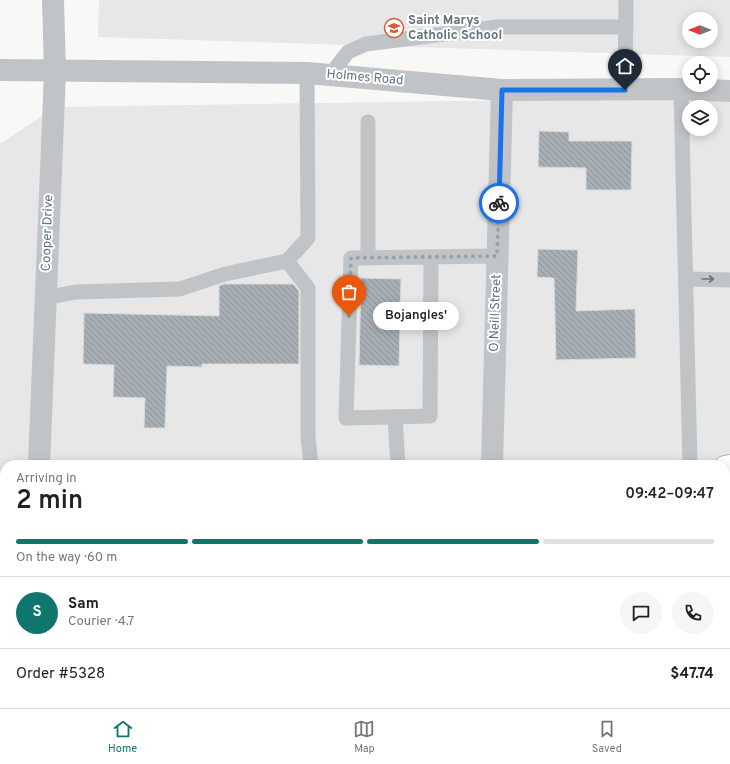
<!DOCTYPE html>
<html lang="en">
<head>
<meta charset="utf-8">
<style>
	body { margin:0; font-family:Overpass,sans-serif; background:#f6f6f6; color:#222; height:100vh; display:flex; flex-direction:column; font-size:15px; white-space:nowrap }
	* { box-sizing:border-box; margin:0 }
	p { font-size:13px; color:#767676 }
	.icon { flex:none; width:22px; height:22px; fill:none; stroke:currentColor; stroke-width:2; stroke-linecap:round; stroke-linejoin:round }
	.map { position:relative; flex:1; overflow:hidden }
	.sheet { position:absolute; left:0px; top:460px; width:730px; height:248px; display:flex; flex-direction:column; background:#fff; border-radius:16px 16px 0 0; box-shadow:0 2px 10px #0003 }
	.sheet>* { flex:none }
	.needle { width:26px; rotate:270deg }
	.controls { position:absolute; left:682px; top:12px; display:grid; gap:8px }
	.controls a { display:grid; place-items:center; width:36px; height:36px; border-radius:50%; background:#fff; box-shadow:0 2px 10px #0003; font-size:20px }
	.pin { position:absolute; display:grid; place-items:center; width:34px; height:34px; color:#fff; margin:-41px -17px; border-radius:50% 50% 50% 0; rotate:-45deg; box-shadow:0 0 4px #0007 }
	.pin .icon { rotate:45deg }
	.courier { position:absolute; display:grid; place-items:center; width:40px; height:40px; margin:-20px; border:3px solid #1a73e8; border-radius:50%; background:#fff; color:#222; box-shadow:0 1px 5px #0007 }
	.bubble { position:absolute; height:28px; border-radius:14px; background:#fff; box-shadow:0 2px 10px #0003; font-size:13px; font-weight:600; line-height:28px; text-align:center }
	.summary em { font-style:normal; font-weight:600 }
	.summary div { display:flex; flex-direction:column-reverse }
	.summary { display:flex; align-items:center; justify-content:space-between; height:68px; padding:0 16px }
	h1 { font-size:26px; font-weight:600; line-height:30px }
	.bar { display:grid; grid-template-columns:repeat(4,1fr); gap:6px 4px; align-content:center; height:48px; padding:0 16px }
	.bar i { height:5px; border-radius:3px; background:#e0e0e0 }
	.bar .current { background:#0f766e }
	.bar p { grid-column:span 4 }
	.line { display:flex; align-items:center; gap:10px; padding:0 16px; border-top:1px solid #e0e0e0 }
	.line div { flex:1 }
	.round { display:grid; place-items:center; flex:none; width:42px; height:42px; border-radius:21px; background:#f6f6f6 }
	.tab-bar { display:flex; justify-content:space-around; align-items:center; height:56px; border-top:1px solid #e0e0e0; background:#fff; font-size:11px; color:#767676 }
	.tab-bar a { display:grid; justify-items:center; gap:2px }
	.tab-bar .current { color:#0f766e }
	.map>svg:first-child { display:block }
	.built { fill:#e6e7e6; fill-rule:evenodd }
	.building { fill:url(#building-back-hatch); stroke:#dadad8 }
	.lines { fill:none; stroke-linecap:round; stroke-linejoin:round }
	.primary-casing { stroke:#b4b8bb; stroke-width:24 }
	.service { stroke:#c0c4c7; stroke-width:15 }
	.minor { stroke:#c0c4c7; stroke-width:22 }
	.primary { stroke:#fff; stroke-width:22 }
	.oneway { stroke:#66747e }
	.done { stroke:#99a2a8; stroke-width:4; stroke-dasharray:0 7.2 }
	.route { stroke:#1a73e8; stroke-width:5 }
	.labels { text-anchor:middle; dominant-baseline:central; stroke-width:4; stroke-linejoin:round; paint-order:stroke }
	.poi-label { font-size:13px; font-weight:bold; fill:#66747e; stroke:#fff; text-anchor:start }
	.street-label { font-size:13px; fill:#66747e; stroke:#fff }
</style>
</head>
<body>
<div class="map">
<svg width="730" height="708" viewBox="0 0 730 708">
	<defs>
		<pattern id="building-back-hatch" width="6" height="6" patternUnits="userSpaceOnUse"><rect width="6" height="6" fill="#a8afb4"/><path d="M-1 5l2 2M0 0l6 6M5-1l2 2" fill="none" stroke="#8d9398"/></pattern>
	</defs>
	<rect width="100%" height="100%" fill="#f8f8f6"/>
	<g class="built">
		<path d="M 99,0 L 730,0 L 730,57 L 98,37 ZM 689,19 L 711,19 L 711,41 L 689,41 Z"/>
		<path d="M 730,97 L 730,708 L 0,708 L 0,144 L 56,107 ZM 689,107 L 711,107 L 711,129 L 689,129 ZM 5,465 L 725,465 L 725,703 L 5,703 Z"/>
	</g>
	<g class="building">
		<path d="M 539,131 L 569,132 L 569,141 L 632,141 L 631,190 L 586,190 L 586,168 L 538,167 Z"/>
		<path d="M 538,249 L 578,250 L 576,311 L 635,309 L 636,358 L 556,360 L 554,278 L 537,277 Z"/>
		<path d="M 361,278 L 401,279 L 399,366 L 359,365 Z"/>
		<path d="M 223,284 L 293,284 L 299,291 L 299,364 L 202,364 L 202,367 L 167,366 L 165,428 L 144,428 L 145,398 L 113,397 L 114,365 L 83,364 L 84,313 L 219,316 L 219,286 Z"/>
	</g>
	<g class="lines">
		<defs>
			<g id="primary">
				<path d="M 725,467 L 730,466"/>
				<path d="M 0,575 L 5,574"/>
			</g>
		</defs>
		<use href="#primary" class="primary-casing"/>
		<g class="service">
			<path d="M 330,75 L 348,52 L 366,44 L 498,27 L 626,27"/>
			<path d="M 681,89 L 690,465"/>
			<path d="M 625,90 L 626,0"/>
			<path d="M 368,122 L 368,258"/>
			<path d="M 431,257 L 430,416 L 346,418 L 351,258 L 497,256"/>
			<path d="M 287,261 L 308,288 L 308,437 L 311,465"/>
			<path d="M 686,279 L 730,280"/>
			<path d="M 45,298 L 75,292 L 180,289 L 225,274 L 287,261 L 308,238 L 307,73"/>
			<path d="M 395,417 L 398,465"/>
			<path d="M 725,545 L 730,544"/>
			<path d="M 150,703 L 150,708"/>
			<path d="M 226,703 L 226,708"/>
			<path d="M 431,703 L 431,708"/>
			<path d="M 569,708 L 576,707 L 690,705"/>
		</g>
		<g class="minor">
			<path d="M 0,70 L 307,73 L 502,90 L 681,89 L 730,91"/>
			<path d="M 39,465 L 55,72 L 53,0"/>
			<path d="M 492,465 L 502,90"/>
			<path d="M 490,708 L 490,703"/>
		</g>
		<use href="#primary" class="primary"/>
	</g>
	<defs><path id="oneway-shaft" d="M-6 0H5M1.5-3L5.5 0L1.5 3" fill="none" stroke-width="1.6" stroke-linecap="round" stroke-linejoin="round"/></defs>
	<use class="oneway" href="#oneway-shaft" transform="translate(708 279)"/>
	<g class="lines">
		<path class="done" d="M 349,316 L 351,258 L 497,256 L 499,203"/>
		<path class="route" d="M 499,203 L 502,90 L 625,90"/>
	</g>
	<defs>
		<symbol id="school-ring" viewBox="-11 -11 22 22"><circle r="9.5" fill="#fff" stroke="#d35c3b" stroke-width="1.5"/><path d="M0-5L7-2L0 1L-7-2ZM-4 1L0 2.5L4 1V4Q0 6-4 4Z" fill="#d35c3b"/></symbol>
	</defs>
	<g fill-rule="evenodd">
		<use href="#school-ring" x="383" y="17" width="22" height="22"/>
	</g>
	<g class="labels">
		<g class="poi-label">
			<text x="408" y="21">Saint Marys<tspan x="408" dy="15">Catholic School</tspan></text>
		</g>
		<g class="street-label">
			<text transform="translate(365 78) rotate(5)">Holmes Road</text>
			<text transform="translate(48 233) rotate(-88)">Cooper Drive</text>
			<text transform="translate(496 313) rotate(-88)">O Neill Street</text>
		</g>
	</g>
</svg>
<div class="controls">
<a><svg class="needle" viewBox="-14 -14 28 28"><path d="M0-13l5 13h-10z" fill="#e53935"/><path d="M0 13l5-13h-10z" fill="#767676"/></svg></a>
<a><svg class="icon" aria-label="locate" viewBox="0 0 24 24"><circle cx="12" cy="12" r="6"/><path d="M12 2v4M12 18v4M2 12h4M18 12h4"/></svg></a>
<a><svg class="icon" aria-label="layers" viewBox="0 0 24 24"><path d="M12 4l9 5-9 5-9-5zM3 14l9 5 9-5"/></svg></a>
</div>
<div class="pin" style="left:349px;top:316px;background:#ea580c"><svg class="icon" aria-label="bag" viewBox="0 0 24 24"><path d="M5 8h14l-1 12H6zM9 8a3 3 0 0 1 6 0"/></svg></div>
<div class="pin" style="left:625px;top:90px;background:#1f2937"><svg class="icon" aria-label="home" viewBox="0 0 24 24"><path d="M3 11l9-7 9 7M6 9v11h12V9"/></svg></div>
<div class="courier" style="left:499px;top:203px"><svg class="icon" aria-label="bike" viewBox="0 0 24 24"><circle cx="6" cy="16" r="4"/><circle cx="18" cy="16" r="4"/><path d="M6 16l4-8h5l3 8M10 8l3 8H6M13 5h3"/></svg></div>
<div class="bubble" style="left:373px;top:302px;width:86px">Bojangles'</div>
<section class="sheet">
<div class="summary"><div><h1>2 min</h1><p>Arriving in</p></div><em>09:42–09:47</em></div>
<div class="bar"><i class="current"></i><i class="current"></i><i class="current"></i><i></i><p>On the way · 60 m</p></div>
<div class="line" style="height:72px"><b class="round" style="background:#0f766e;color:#fff">S</b><div><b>Sam</b><p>Courier · 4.7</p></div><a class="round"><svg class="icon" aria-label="chat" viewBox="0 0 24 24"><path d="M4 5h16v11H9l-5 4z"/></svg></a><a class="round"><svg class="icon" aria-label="phone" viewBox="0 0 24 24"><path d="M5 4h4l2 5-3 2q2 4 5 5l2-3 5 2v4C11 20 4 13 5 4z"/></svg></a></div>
<div class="line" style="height:52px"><div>Order #5328</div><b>$47.74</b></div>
</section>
</div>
<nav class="tab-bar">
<a class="current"><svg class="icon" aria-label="home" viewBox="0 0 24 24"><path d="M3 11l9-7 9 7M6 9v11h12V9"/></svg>Home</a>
<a><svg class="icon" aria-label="map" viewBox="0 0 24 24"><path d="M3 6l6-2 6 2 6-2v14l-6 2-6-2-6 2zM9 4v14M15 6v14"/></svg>Map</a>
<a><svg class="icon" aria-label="saved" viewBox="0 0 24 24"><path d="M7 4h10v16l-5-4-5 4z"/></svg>Saved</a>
</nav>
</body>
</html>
